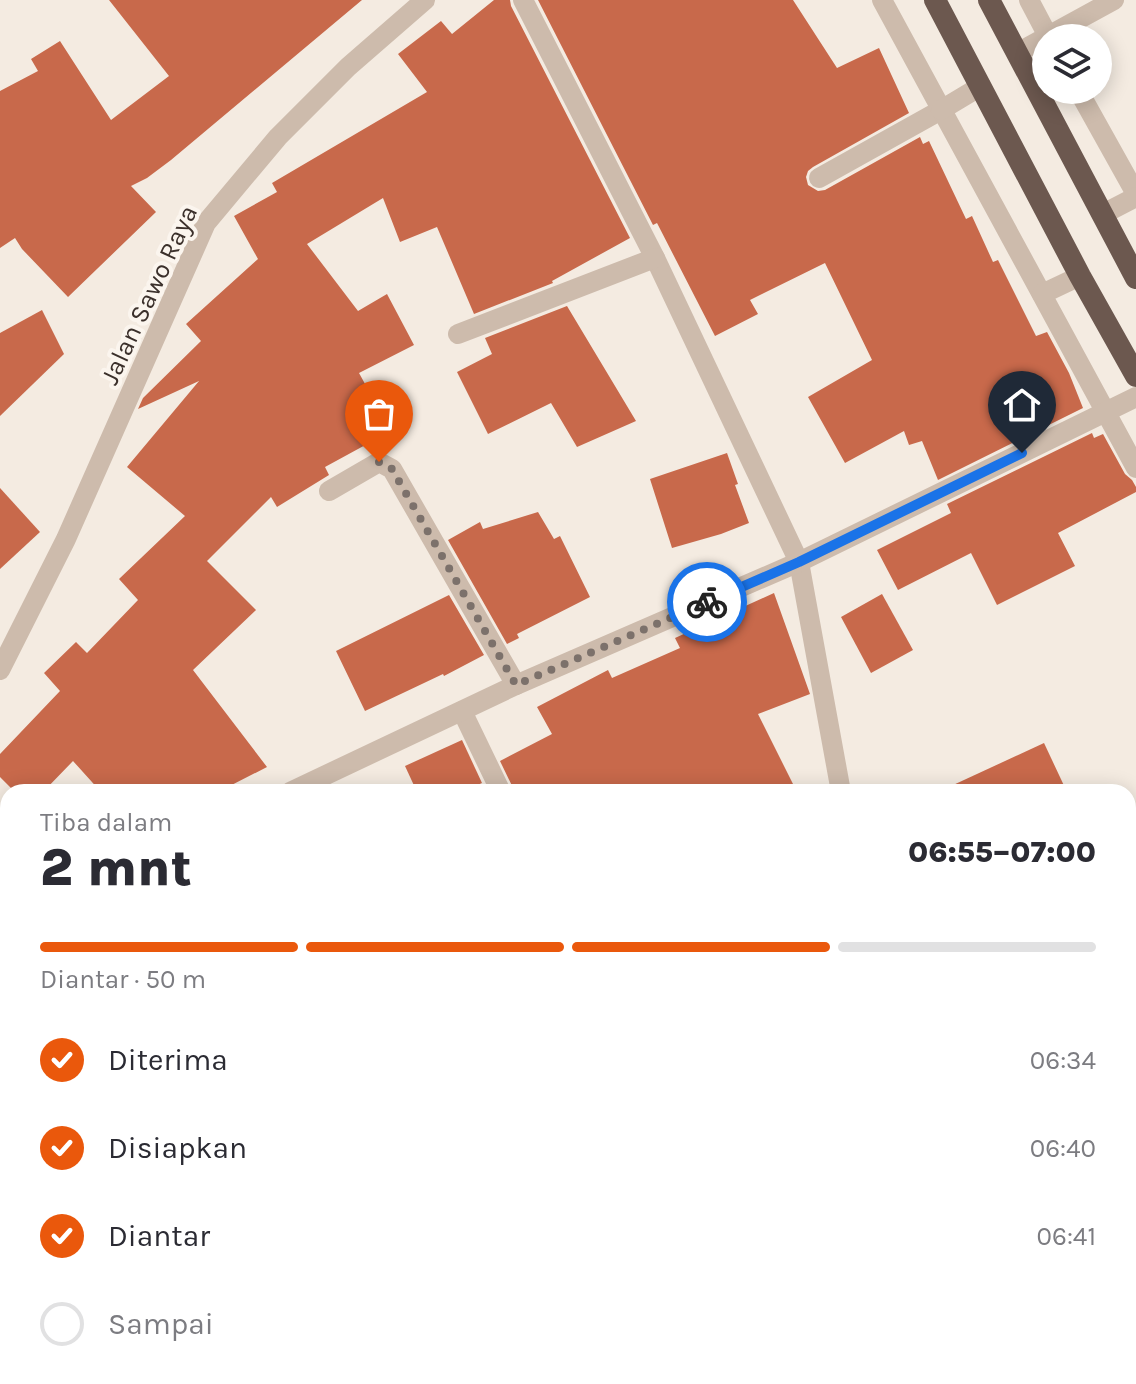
<!DOCTYPE html>
<html lang="id">
<head>
<meta charset="utf-8">
<style>
	body { margin:0; font-family:Karla,sans-serif; background:#f2f2f3; color:#2b2b33; height:100vh; display:flex; flex-direction:column; font-size:30px; white-space:nowrap }
	* { box-sizing:border-box; margin:0 }
	p { font-size:26px; color:#7c7c81 }
	.icon { flex:none; width:44px; height:44px; fill:none; stroke:currentColor; stroke-width:2; stroke-linecap:round; stroke-linejoin:round }
	.map { position:relative; flex:1; overflow:hidden }
	.sheet { position:absolute; left:0px; top:784px; width:1136px; height:600px; display:flex; flex-direction:column; background:#fff; border-radius:24px 24px 0 0; box-shadow:0 4px 20px #0003 }
	.sheet>* { flex:none }
	.controls { position:absolute; left:1032px; top:24px; display:grid; gap:16px }
	.controls a { display:grid; place-items:center; width:80px; height:80px; border-radius:50%; background:#fff; box-shadow:0 4px 20px #0003; font-size:40px }
	.pin { position:absolute; display:grid; place-items:center; width:68px; height:68px; color:#fff; margin:-82px -34px; border-radius:50% 50% 50% 0; rotate:-45deg; box-shadow:0 0 8px #0007 }
	.pin .icon { rotate:45deg }
	.courier { position:absolute; display:grid; place-items:center; width:80px; height:80px; margin:-40px; border:6px solid #1a73e8; border-radius:50%; background:#fff; color:#222; box-shadow:0 2px 10px #0007 }
	.headline em { font-style:normal; font-weight:800 }
	.headline div { display:flex; flex-direction:column-reverse }
	.headline { display:flex; align-items:center; justify-content:space-between; height:136px; padding:0 40px }
	h1 { font-size:52px; font-weight:800; line-height:60px }
	.bar { display:grid; grid-template-columns:repeat(4,1fr); gap:12px 8px; align-content:center; height:96px; padding:0 40px }
	.bar i { height:10px; border-radius:6px; background:#e1e1e2 }
	.bar .on { background:#ea580c }
	.bar p { grid-column:span 4 }
	ol { padding:0 40px; list-style:none }
	li { display:flex; align-items:center; gap:24px; height:88px }
	li p { margin-inline-start:auto }
	li .icon { padding:8px; border-radius:50%; background:#ea580c; color:#fff; stroke-width:4 }
	li:last-child { color:#7c7c81 }
	li i { width:44px; height:44px; border:4px solid #e1e1e2; border-radius:50% }
	.map>svg:first-child { display:block }
	.building { fill:#c8694b }
	.lines { fill:none; stroke-linecap:round; stroke-linejoin:round }
	.service { stroke:#cdbbac; stroke-width:20 }
	.minor { stroke:#cdbbac; stroke-width:20 }
	.trunk { stroke:#6c584f; stroke-width:22 }
	.done { stroke:#7c716b; stroke-width:8; stroke-dasharray:0 14.4 }
	.route { stroke:#1a73e8; stroke-width:10 }
	.labels { text-anchor:middle; dominant-baseline:central; stroke-width:8; stroke-linejoin:round; paint-order:stroke }
	.street-label { font-size:26px; fill:#3b302b; stroke:#fbf5ee }
</style>
</head>
<body>
<div class="map">
<svg width="1136" height="1384" viewBox="0 0 1136 1384">
	<rect width="100%" height="100%" fill="#f4ebe1"/>
	<g class="building">
		<path d="M 109,0 L 362,0 L 171,160 L 147,178 L 131,186 L 156,212 L 68,297 L 22,249 L 15,238 L 0,248 L 0,91 L 38,71 L 31,59 L 60,41 L 111,120 L 169,76 Z"/>
		<path d="M 494,0 L 510,0 L 511,6 L 630,238 L 552,281 L 553,283 L 474,314 L 437,227 L 400,242 L 383,198 L 307,244 L 358,311 L 387,294 L 414,345 L 359,373 L 391,431 L 325,467 L 329,475 L 277,507 L 271,497 L 207,561 L 256,610 L 193,670 L 267,767 L 218,792 L 101,792 L 73,761 L 43,792 L 15,792 L 0,777 L 0,754 L 60,691 L 44,673 L 76,642 L 87,653 L 138,600 L 119,579 L 185,516 L 127,467 L 199,381 L 138,409 L 143,398 L 201,341 L 186,324 L 258,259 L 234,216 L 277,192 L 272,183 L 427,92 L 398,54 L 441,21 L 452,34 Z"/>
		<path d="M 538,0 L 793,0 L 837,68 L 879,48 L 909,113 L 813,167 L 808,171 L 806,177 L 808,185 L 818,191 L 825,190 L 920,137 L 923,144 L 929,141 L 966,219 L 972,216 L 993,262 L 998,260 L 1036,336 L 1047,332 L 1069,373 L 1083,408 L 938,480 L 922,441 L 909,445 L 904,431 L 845,463 L 808,397 L 872,360 L 825,263 L 750,300 L 758,314 L 715,336 L 657,223 L 653,225 Z"/>
		<path d="M 567,306 L 636,421 L 577,447 L 551,403 L 488,434 L 457,372 L 492,354 L 485,338 Z"/>
		<path d="M 42,310 L 64,354 L 0,416 L 0,333 Z"/>
		<path d="M 1092,433 L 1094,438 L 1103,434 L 1125,474 L 1132,480 L 1136,487 L 1136,492 L 1058,533 L 1075,566 L 997,605 L 971,553 L 898,590 L 877,550 L 951,513 L 947,504 Z"/>
		<path d="M 727,453 L 738,484 L 735,485 L 749,523 L 721,534 L 672,548 L 650,479 Z"/>
		<path d="M 0,488 L 40,532 L 0,569 Z"/>
		<path d="M 538,512 L 554,539 L 560,536 L 590,597 L 517,634 L 519,638 L 507,644 L 448,540 L 480,522 L 483,529 Z"/>
		<path d="M 774,593 L 810,694 L 758,714 L 797,792 L 515,792 L 500,761 L 552,734 L 537,707 L 608,670 L 612,678 L 680,648 L 675,638 Z"/>
		<path d="M 882,594 L 913,650 L 871,673 L 841,617 Z"/>
		<path d="M 449,595 L 484,655 L 444,676 L 443,674 L 365,711 L 336,651 Z"/>
		<path d="M 462,740 L 482,783 L 462,792 L 417,792 L 405,766 Z"/>
		<path d="M 1044,743 L 1067,792 L 938,792 Z"/>
	</g>
	<g class="lines">
		<path class="service" d="M 819,178 L 941,110"/>
		<g class="minor">
			<path d="M 523,0 L 655,258 L 799,562 L 841,792"/>
			<path d="M 882,0 L 1136,468"/>
			<path d="M 1029,0 L 1049,38"/>
			<path d="M 1017,53 L 1114,0"/>
			<path d="M 1078,90 L 1136,194"/>
			<path d="M 941,110 L 981,86"/>
			<path d="M 1103,214 L 1136,197"/>
			<path d="M 1042,294 L 1080,276"/>
			<path d="M 458,334 L 655,258"/>
			<path d="M 329,491 L 379,462 L 392,469 L 516,685"/>
			<path d="M 0,670 L 66,539 L 206,223 L 278,137 L 348,67 L 425,0"/>
			<path d="M 462,711 L 501,792"/>
			<path d="M 290,792 L 516,685 L 799,562 L 1136,397"/>
			<path d="M 0,862 L 8,884"/>
			<path d="M 0,926 L 8,923"/>
			<path d="M 186,1376 L 187,1384"/>
			<path d="M 858,1376 L 862,1384"/>
			<path d="M 1086,1376 L 1090,1384"/>
			<path d="M 64,1384 L 73,1376"/>
		</g>
		<g class="trunk">
			<path d="M 935,0 L 1080,276 L 1136,376"/>
			<path d="M 989,0 L 1136,278"/>
		</g>
	</g>
	<g class="lines">
		<path class="done" d="M 379,462 L 392,469 L 516,685 L 707,602"/>
		<path class="route" d="M 707,602 L 799,562 L 1022,453"/>
	</g>
	<g class="labels">
		<g class="street-label">
			<text transform="translate(149 295) rotate(-65)">Jalan Sawo Raya</text>
		</g>
	</g>
</svg>
<div class="controls">
<a><svg class="icon" aria-label="layers" viewBox="0 0 24 24"><path d="M12 4l9 5-9 5-9-5zM3 14l9 5 9-5"/></svg></a>
</div>
<div class="pin" style="left:379px;top:462px;background:#ea580c"><svg class="icon" aria-label="bag" viewBox="0 0 24 24"><path d="M5 8h14l-1 12H6zM9 8a3 3 0 0 1 6 0"/></svg></div>
<div class="pin" style="left:1022px;top:453px;background:#1f2937"><svg class="icon" aria-label="home" viewBox="0 0 24 24"><path d="M3 11l9-7 9 7M6 9v11h12V9"/></svg></div>
<div class="courier" style="left:707px;top:602px"><svg class="icon" aria-label="bike" viewBox="0 0 24 24"><circle cx="6" cy="16" r="4"/><circle cx="18" cy="16" r="4"/><path d="M6 16l4-8h5l3 8M10 8l3 8H6M13 5h3"/></svg></div>
<section class="sheet">
<div class="headline"><div><h1>2 mnt</h1><p>Tiba dalam</p></div><em>06:55–07:00</em></div>
<div class="bar"><i class="on"></i><i class="on"></i><i class="on"></i><i></i><p>Diantar · 50 m</p></div>
<ol>
<li><svg class="icon" aria-label="check" viewBox="0 0 24 24"><path d="M5 12l5 5 9-10"/></svg>Diterima<p>06:34</p></li>
<li><svg class="icon" aria-label="check" viewBox="0 0 24 24"><path d="M5 12l5 5 9-10"/></svg>Disiapkan<p>06:40</p></li>
<li><svg class="icon" aria-label="check" viewBox="0 0 24 24"><path d="M5 12l5 5 9-10"/></svg>Diantar<p>06:41</p></li>
<li><i></i>Sampai</li>
</ol>
</section>
</div>
</body>
</html>
